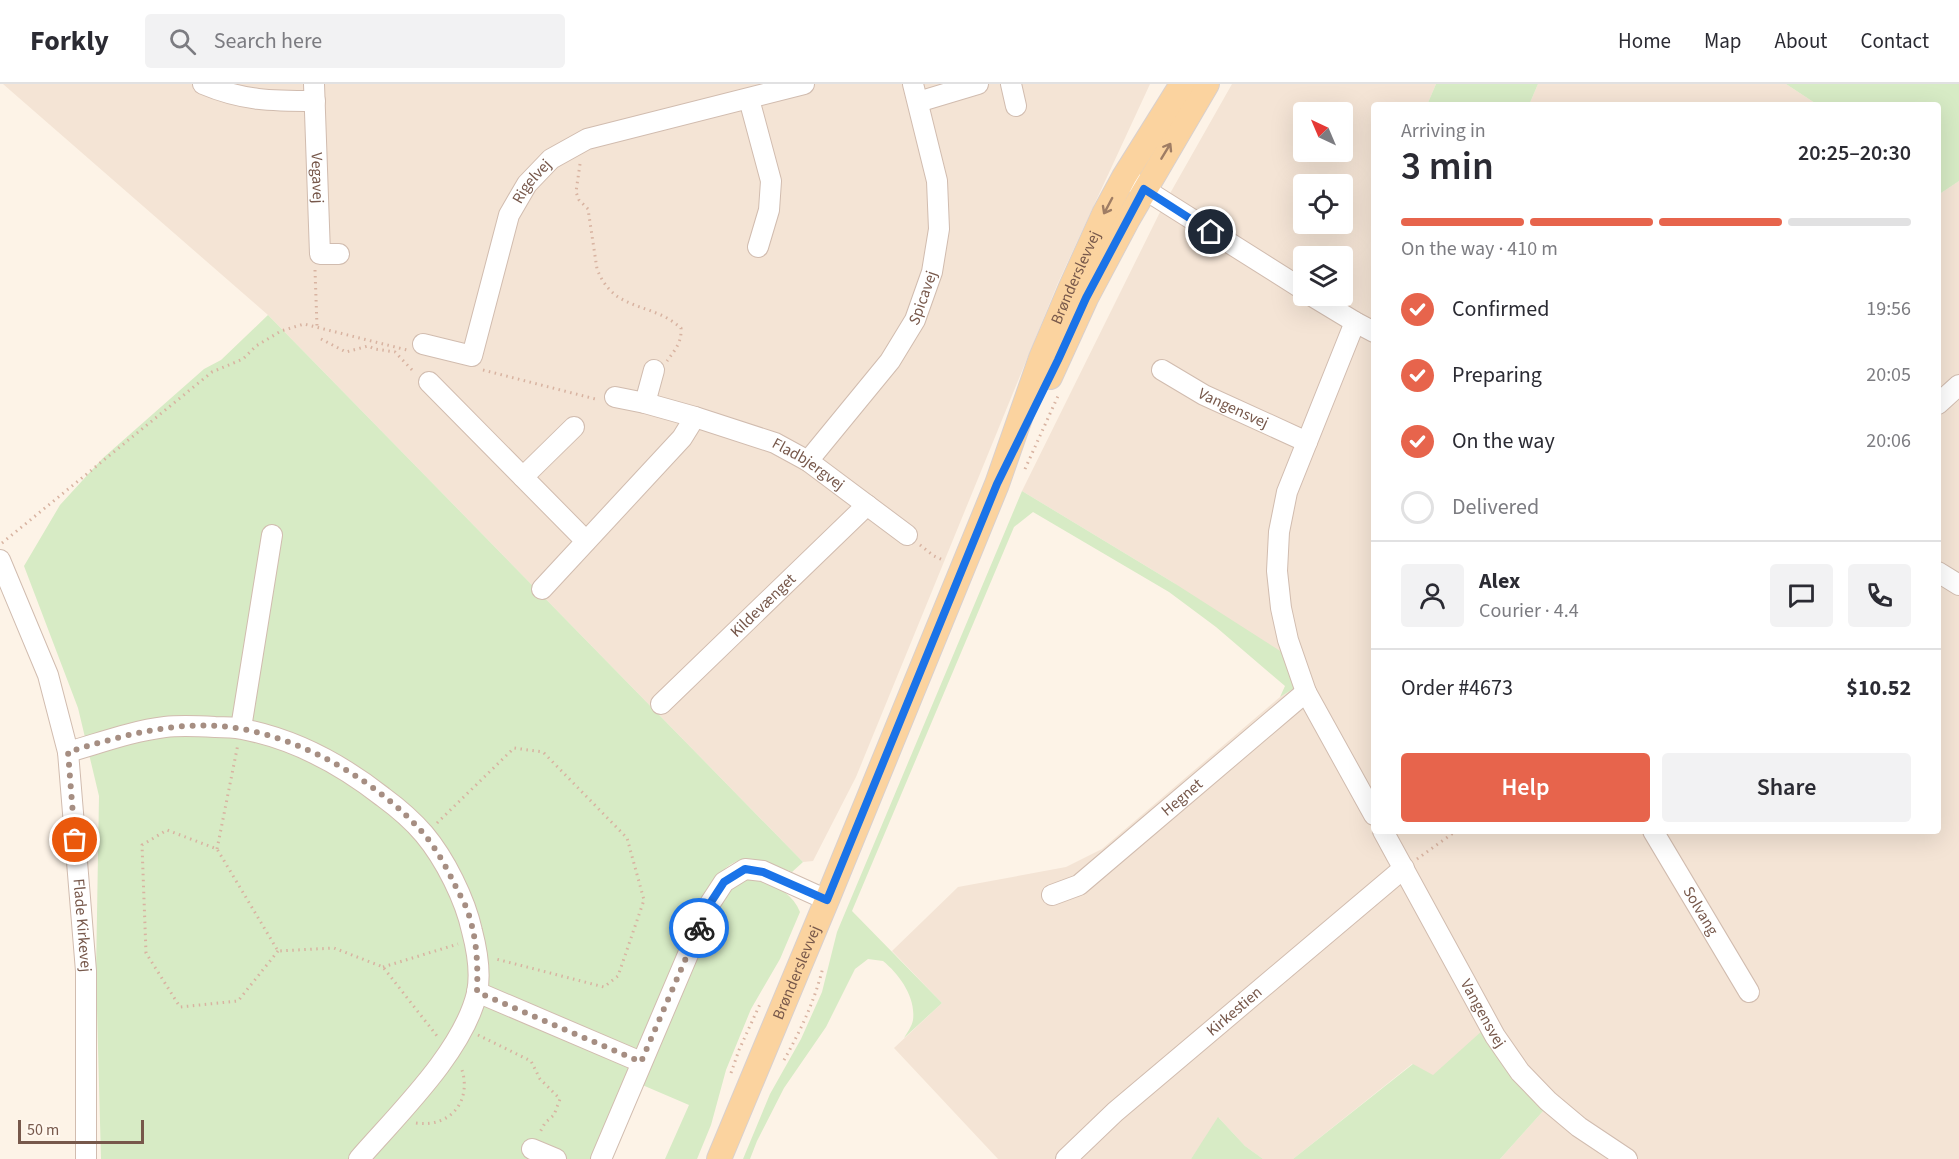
<!DOCTYPE html>
<html lang="en">
<head>
<meta charset="utf-8">
<style>
	body { margin:0; font-family:"Source Sans 3",sans-serif; background:#f2f2f3; color:#2b2b33; height:100vh; display:flex; flex-direction:column; font-size:22px; white-space:nowrap }
	* { box-sizing:border-box; margin:0 }
	p { font-size:20px; color:#7c7c81 }
	.icon { flex:none; width:33px; height:33px; fill:none; stroke:currentColor; stroke-width:2; stroke-linecap:round; stroke-linejoin:round }
	.map { position:relative; flex:1; overflow:hidden }
	.panel { position:absolute; left:1371px; top:18px; width:570px; height:732px; display:flex; flex-direction:column; background:#fff; border-radius:6px; box-shadow:0 6px 24px #0002 }
	.panel>* { flex:none }
	.needle { width:39px; rotate:316deg }
	.tools { position:absolute; left:1293px; top:18px; display:grid; gap:12px }
	.tools a { display:grid; place-items:center; width:60px; height:60px; border-radius:6px; background:#fff; box-shadow:0 6px 24px #0002; font-size:30px }
	.scale { position:absolute; left:18px; bottom:15px; width:126px; box-sizing:border-box; padding-left:6px; border:3px solid #77584b; border-top:0; font-size:16px; line-height:21px; white-space:nowrap; color:#77584b; -webkit-text-stroke:4px #fff7ee; paint-order:stroke }
	.pin { position:absolute; display:grid; place-items:center; width:51px; height:51px; color:#fff; margin:-26px; border:3px solid #fff; border-radius:50%; box-shadow:0 2px 6px #0007 }
	.courier { position:absolute; display:grid; place-items:center; width:60px; height:60px; margin:-30px; border:4px solid #1a73e8; border-radius:50%; background:#fff; color:#222; box-shadow:0 2px 8px #0007 }
	.overview em { font-style:normal; font-weight:600 }
	.overview div { display:flex; flex-direction:column-reverse }
	.overview { display:flex; align-items:center; justify-content:space-between; height:102px; padding:0 30px }
	h1 { font-size:39px; font-weight:600; line-height:45px }
	.bar { display:grid; grid-template-columns:repeat(4,1fr); gap:9px 6px; align-content:center; height:72px; padding:0 30px }
	.bar i { height:8px; border-radius:4px; background:#e1e1e2 }
	.bar .on { background:#e7644c }
	.bar p { grid-column:span 4 }
	.line { display:flex; align-items:center; gap:15px; padding:0 30px; border-top:2px solid #e1e1e2 }
	.line div { flex:1 }
	.round { display:grid; place-items:center; flex:none; width:63px; height:63px; border-radius:6px; background:#f2f2f3 }
	ol { padding:0 30px; list-style:none }
	li { display:flex; align-items:center; gap:18px; height:66px }
	li p { margin-inline-start:auto }
	li .icon { padding:6px; border-radius:50%; background:#e7644c; color:#fff; stroke-width:4 }
	li:last-child { color:#7c7c81 }
	li i { width:33px; height:33px; border:3px solid #e1e1e2; border-radius:50% }
	.button { display:flex; gap:12px; margin-top:auto; padding:12px 30px }
	.button a { flex:1; height:69px; border-radius:6px; background:#e7644c; color:#fff; font-size:24px; font-weight:600; line-height:69px; text-align:center }
	.button a+a { background:#f2f2f3; color:#2b2b33 }
	header { display:flex; align-items:center; gap:36px; box-sizing:border-box; height:84px; padding:0 30px; background:#fff; border-bottom:2px solid #e1e1e2 }
	header strong { font-size:28px }
	nav { display:flex; gap:33px; margin-inline-start:auto; font-size:21px }
	.search { width:420px; height:54px; background:#f2f2f3; display:flex; align-items:center; gap:15px; box-sizing:border-box; padding:0 21px; border-radius:6px; color:#7c7c81; font-size:22px }
	.map>svg:first-child { display:block }
	.residential { fill:#f4e4d5; fill-rule:evenodd }
	.green { fill:#d7ebc5 }
	.lines { fill:none; stroke-linecap:round; stroke-linejoin:round }
	.minor-casing { stroke:#d1bcaf; stroke-width:22 }
	.major-casing { stroke:#d9d0cd; stroke-width:26 }
	.path { stroke:#d8b3a1; stroke-width:3; stroke-dasharray:1.5 4.5; stroke-linecap:butt }
	.minor { stroke:#fff; stroke-width:20 }
	.major { stroke:#fbd39f; stroke-width:24 }
	.oneway { stroke:#9f7d64 }
	.done { stroke:#a68e82; stroke-width:6; stroke-dasharray:0 10.8 }
	.route { stroke:#1a73e8; stroke-width:8 }
	.labels { text-anchor:middle; dominant-baseline:central; stroke-width:5; stroke-linejoin:round; paint-order:stroke }
	.street-label { font-size:16px; fill:#77584b; stroke:#fff7ee }
</style>
</head>
<body>
<header>
<strong>Forkly</strong>
<div class="search"><svg class="icon" aria-label="search" viewBox="0 0 24 24"><circle cx="10" cy="10" r="6"/><path d="M15 15l6 6"/></svg>Search here</div>
<nav><a>Home</a><a>Map</a><a>About</a><a>Contact</a></nav>
</header>
<div class="map">
<svg width="1959" height="1075" viewBox="0 0 1959 1075">
	<rect width="100%" height="100%" fill="#fdf3e7"/>
	<g class="residential">
		<path d="M 3,0 L 1150,0 L 1058,199 L 856,693 L 813,777 L 803,778 L 268,231 Z"/>
		<path d="M 1232,0 L 1436,0 L 1427,21 L 1374,21 L 1374,747 L 1938,747 L 1938,111 L 1959,97 L 1959,1075 L 1500,1075 L 1544,1026 L 1433,992 L 1412,980 L 1293,1075 L 1263,1075 L 1245,1062 L 1219,1034 L 1191,1075 L 998,1075 L 894,964 L 942,919 L 892,867 L 958,803 L 1066,783 L 1102,765 L 1280,613 L 1298,602 L 1174,499 L 1022,407 L 1164,120 ZM 1304,28 L 1342,28 L 1342,68 L 1304,68 ZM 1304,100 L 1342,100 L 1342,140 L 1304,140 ZM 1304,172 L 1342,172 L 1342,212 L 1304,212 Z"/>
		<path d="M 1538,0 L 1786,0 L 1818,21 L 1529,21 Z"/>
	</g>
	<g class="green">
		<path d="M 1436,0 L 1538,0 L 1529,21 L 1427,21 Z"/>
		<path d="M 1786,0 L 1959,0 L 1959,97 L 1938,111 L 1938,21 L 1818,21 Z"/>
		<path d="M 268,231 L 803,778 L 792,788 C 749,772 737,765 707,805 L 593,1075 L 101,1075 L 96,889 L 99,712 L 78,624 L 24,482 L 60,421 L 103,374 L 204,285 L 221,276 Z"/>
		<path d="M 1022,407 L 1174,499 L 1285,570 L 1298,602 L 1280,613 L 1285,602 L 1216,543 L 1169,508 L 1033,428 L 1014,443 L 852,827 L 942,919 L 904,954 C 907,949 912,942 913,936 C 916,913 899,890 883,877 L 868,875 L 855,885 L 826,943 L 784,1004 L 757,1057 L 750,1075 L 743,1075 L 770,1010 L 801,955 L 822,908 L 837,848 Z"/>
		<path d="M 747,793 C 768,796 792,807 800,828 L 780,875 L 751,925 L 726,986 L 711,1041 L 697,1075 L 665,1075 L 689,1021 L 640,1000 L 714,827 L 731,801 Z"/>
		<path d="M 1483,946 L 1544,1026 L 1500,1075 L 1293,1075 L 1413,980 L 1433,991 Z"/>
		<path d="M 1218,1033 L 1245,1062 L 1263,1075 L 1191,1075 Z"/>
	</g>
	<g class="lines">
		<defs>
			<g id="minor">
				<path d="M 203,0 C 243,17 272,17 315,17"/>
				<path id="s1" d="M 314,0 L 320,170 L 339,170"/>
				<path d="M 1011,0 L 1016,22"/>
				<path d="M 749,15 L 771,97 L 769,126 L 758,163"/>
				<path d="M 918,18 L 978,0"/>
				<path d="M 1133,98 L 1304,206"/>
				<path d="M 1312,212 L 1355,238 L 1374,248"/>
				<path d="M 1355,238 L 1287,408 L 1279,448 L 1277,487 L 1281,524 L 1288,556 L 1306,608 L 1374,731"/>
				<path id="s2" d="M 423,260 L 472,272 L 509,131 L 527,100 L 551,75 L 587,55 L 804,0"/>
				<path id="s3" d="M 1162,286 L 1204,311 L 1307,358"/>
				<path d="M 429,298 L 586,457"/>
				<path id="s4" d="M 615,313 L 645,319 L 695,333 L 775,359 L 808,377 L 907,451"/>
				<path d="M 645,319 L 654,286"/>
				<path d="M 1938,320 L 1959,301"/>
				<path id="s5" d="M 808,377 L 890,277 L 915,236 L 932,188 L 939,145 L 937,97 L 913,0"/>
				<path d="M 523,393 L 574,343"/>
				<path id="s6" d="M 0,476 L 48,591 L 68,668 L 86,887 L 86,1075"/>
				<path d="M 1938,488 L 1959,501"/>
				<path d="M 542,505 L 682,354 L 695,333"/>
				<path id="s7" d="M 661,620 L 867,421"/>
				<path d="M 241,644 L 272,451"/>
				<path d="M 68,668 C 100,659 132,647 165,643 C 181,641 198,642 215,643 C 224,643 233,643 242,645 C 295,655 341,680 383,713 C 398,724 412,736 424,750 C 445,775 465,815 472,847 C 477,866 481,889 477,909 C 463,968 398,1030 359,1075"/>
				<path id="s8" d="M 1383,747 L 1495,952 L 1520,988 L 1548,1017 L 1579,1043 L 1627,1075"/>
				<path id="s9" d="M 1653,747 L 1749,908"/>
				<path id="s10" d="M 1052,811 L 1079,801 L 1306,608"/>
				<path d="M 477,908 L 641,978"/>
				<path d="M 532,1065 L 556,1075"/>
				<path d="M 601,1075 L 709,821 L 724,798 L 745,785 L 763,787 L 827,816"/>
				<path id="s11" d="M 1066,1075 L 1115,1028 L 1404,784"/>
			</g>
			<g id="major">
				<path d="M 1050,293 L 1086,214 L 1128,135 L 1207,0"/>
				<path id="s12" d="M 719,1075 L 827,816 L 997,400 L 1041,274 L 1071,203 L 1104,130 L 1124,93 L 1182,0"/>
			</g>
		</defs>
		<use href="#minor" class="minor-casing"/>
		<use href="#major" class="major-casing"/>
		<g class="path">
			<path d="M 580,80 L 576,108 L 579,116 L 588,125 L 597,185 C 611,219 631,218 661,231 C 668,234 675,239 681,244 C 682,258 675,266 667,277"/>
			<path d="M 315,186 L 317,242"/>
			<path d="M 321,255 L 346,268 L 368,262 L 375,265 L 395,268 L 414,288"/>
			<path d="M 483,286 L 599,316"/>
			<path d="M 1025,385 L 1058,312"/>
			<path d="M 2,459 L 212,288 L 243,275 L 256,262 L 281,247 L 304,240 L 407,266"/>
			<path d="M 920,461 L 934,472 L 945,477"/>
			<path d="M 437,739 L 514,664 L 543,668 L 627,754 L 644,816 L 618,892 L 604,903 L 496,875"/>
			<path d="M 217,765 L 238,660"/>
			<path d="M 1417,775 L 1456,747"/>
			<path d="M 278,867 L 238,917 L 180,923 L 146,869 L 142,761 L 167,746 L 217,765 L 278,867 L 334,864 L 383,883 L 437,952"/>
			<path d="M 383,883 L 458,860"/>
			<path d="M 478,951 L 531,977 L 540,995 L 560,1015 L 554,1031 L 545,1039 L 539,1050"/>
			<path d="M 784,976 C 801,946 815,916 823,883"/>
			<path d="M 731,989 L 739,966 L 760,920"/>
			<path d="M 416,1039 C 451,1044 473,1016 461,983"/>
		</g>
		<use href="#minor" class="minor"/>
		<use href="#major" class="major"/>
	</g>
	<defs><path id="oneway-shaft" d="M-6 0H5M1.5-3L5.5 0L1.5 3" fill="none" stroke-width="1.6" stroke-linecap="round" stroke-linejoin="round" transform="scale(1.5)"/></defs>
	<g class="oneway">
		<use href="#oneway-shaft" transform="translate(1166 67) rotate(-59)"/>
		<use href="#oneway-shaft" transform="translate(1108 122) rotate(118)"/>
	</g>
	<g class="lines">
		<path class="done" d="M 75,756 L 68,668 C 124,651 182,634 242,645 C 308,657 379,699 423,749 C 437,765 447,785 456,803 C 460,811 465,820 468,828 C 477,856 478,879 477,908 L 641,978 L 699,844"/>
		<path class="route" d="M 699,844 L 709,821 L 724,798 L 745,785 L 763,788 L 827,816 L 997,400 L 1058,276 L 1086,214 L 1144,105 L 1211,148"/>
	</g>
	<g class="labels">
		<g class="street-label">
			<text stroke="none"><textPath href="#s1" startOffset="94">Vegavej</textPath></text>
			<text stroke="none"><textPath href="#s2" startOffset="237">Rigelvej</textPath></text>
			<text stroke="none"><textPath href="#s12" startOffset="951">Brønderslevvej</textPath></text>
			<text stroke="none"><textPath href="#s5" startOffset="201">Spicavej</textPath></text>
			<text stroke="none"><textPath href="#s3" startOffset="81">Vangensvej</textPath></text>
			<text stroke="none"><textPath href="#s4" startOffset="206">Fladbjergvej</textPath></text>
			<text stroke="none"><textPath href="#s7" startOffset="142">Kildevænget</textPath></text>
			<text stroke="none"><textPath href="#s10" startOffset="164">Hegnet</textPath></text>
			<text stroke="none"><textPath href="#s9" startOffset="93">Solvang</textPath></text>
			<text stroke="none"><textPath href="#s6" startOffset="378">Flade Kirkevej</textPath></text>
			<text stroke="none"><textPath href="#s12" startOffset="202">Brønderslevvej</textPath></text>
			<text stroke="none"><textPath href="#s11" startOffset="224">Kirkestien</textPath></text>
			<text stroke="none"><textPath href="#s8" startOffset="208">Vangensvej</textPath></text>
		</g>
	</g>
</svg>
<div class="tools">
<a><svg class="needle" viewBox="-14 -14 28 28"><path d="M0-13l5 13h-10z" fill="#e53935"/><path d="M0 13l5-13h-10z" fill="#7c7c81"/></svg></a>
<a><svg class="icon" aria-label="locate" viewBox="0 0 24 24"><circle cx="12" cy="12" r="6"/><path d="M12 2v4M12 18v4M2 12h4M18 12h4"/></svg></a>
<a><svg class="icon" aria-label="layers" viewBox="0 0 24 24"><path d="M12 4l9 5-9 5-9-5zM3 14l9 5 9-5"/></svg></a>
</div>
<div class="scale">50 m</div>
<div class="pin" style="left:75px;top:756px;background:#ea580c"><svg class="icon" aria-label="bag" viewBox="0 0 24 24"><path d="M5 8h14l-1 12H6zM9 8a3 3 0 0 1 6 0"/></svg></div>
<div class="pin" style="left:1211px;top:148px;background:#1f2937"><svg class="icon" aria-label="home" viewBox="0 0 24 24"><path d="M3 11l9-7 9 7M6 9v11h12V9"/></svg></div>
<div class="courier" style="left:699px;top:844px"><svg class="icon" aria-label="bike" viewBox="0 0 24 24"><circle cx="6" cy="16" r="4"/><circle cx="18" cy="16" r="4"/><path d="M6 16l4-8h5l3 8M10 8l3 8H6M13 5h3"/></svg></div>
<section class="panel">
<div class="overview"><div><h1>3 min</h1><p>Arriving in</p></div><em>20:25–20:30</em></div>
<div class="bar"><i class="on"></i><i class="on"></i><i class="on"></i><i></i><p>On the way · 410 m</p></div>
<ol>
<li><svg class="icon" aria-label="check" viewBox="0 0 24 24"><path d="M5 12l5 5 9-10"/></svg>Confirmed<p>19:56</p></li>
<li><svg class="icon" aria-label="check" viewBox="0 0 24 24"><path d="M5 12l5 5 9-10"/></svg>Preparing<p>20:05</p></li>
<li><svg class="icon" aria-label="check" viewBox="0 0 24 24"><path d="M5 12l5 5 9-10"/></svg>On the way<p>20:06</p></li>
<li><i></i>Delivered</li>
</ol>
<div class="line" style="height:108px"><a class="round"><svg class="icon" aria-label="person" viewBox="0 0 24 24"><circle cx="12" cy="8" r="4"/><path d="M4 21q1-7 8-7t8 7"/></svg></a><div><b>Alex</b><p>Courier · 4.4</p></div><a class="round"><svg class="icon" aria-label="chat" viewBox="0 0 24 24"><path d="M4 5h16v11H9l-5 4z"/></svg></a><a class="round"><svg class="icon" aria-label="phone" viewBox="0 0 24 24"><path d="M5 4h4l2 5-3 2q2 4 5 5l2-3 5 2v4C11 20 4 13 5 4z"/></svg></a></div>
<div class="line" style="height:78px"><div>Order #4673</div><b>$10.52</b></div>
<div class="button"><a>Help</a><a>Share</a></div>
</section>
</div>
</body>
</html>
